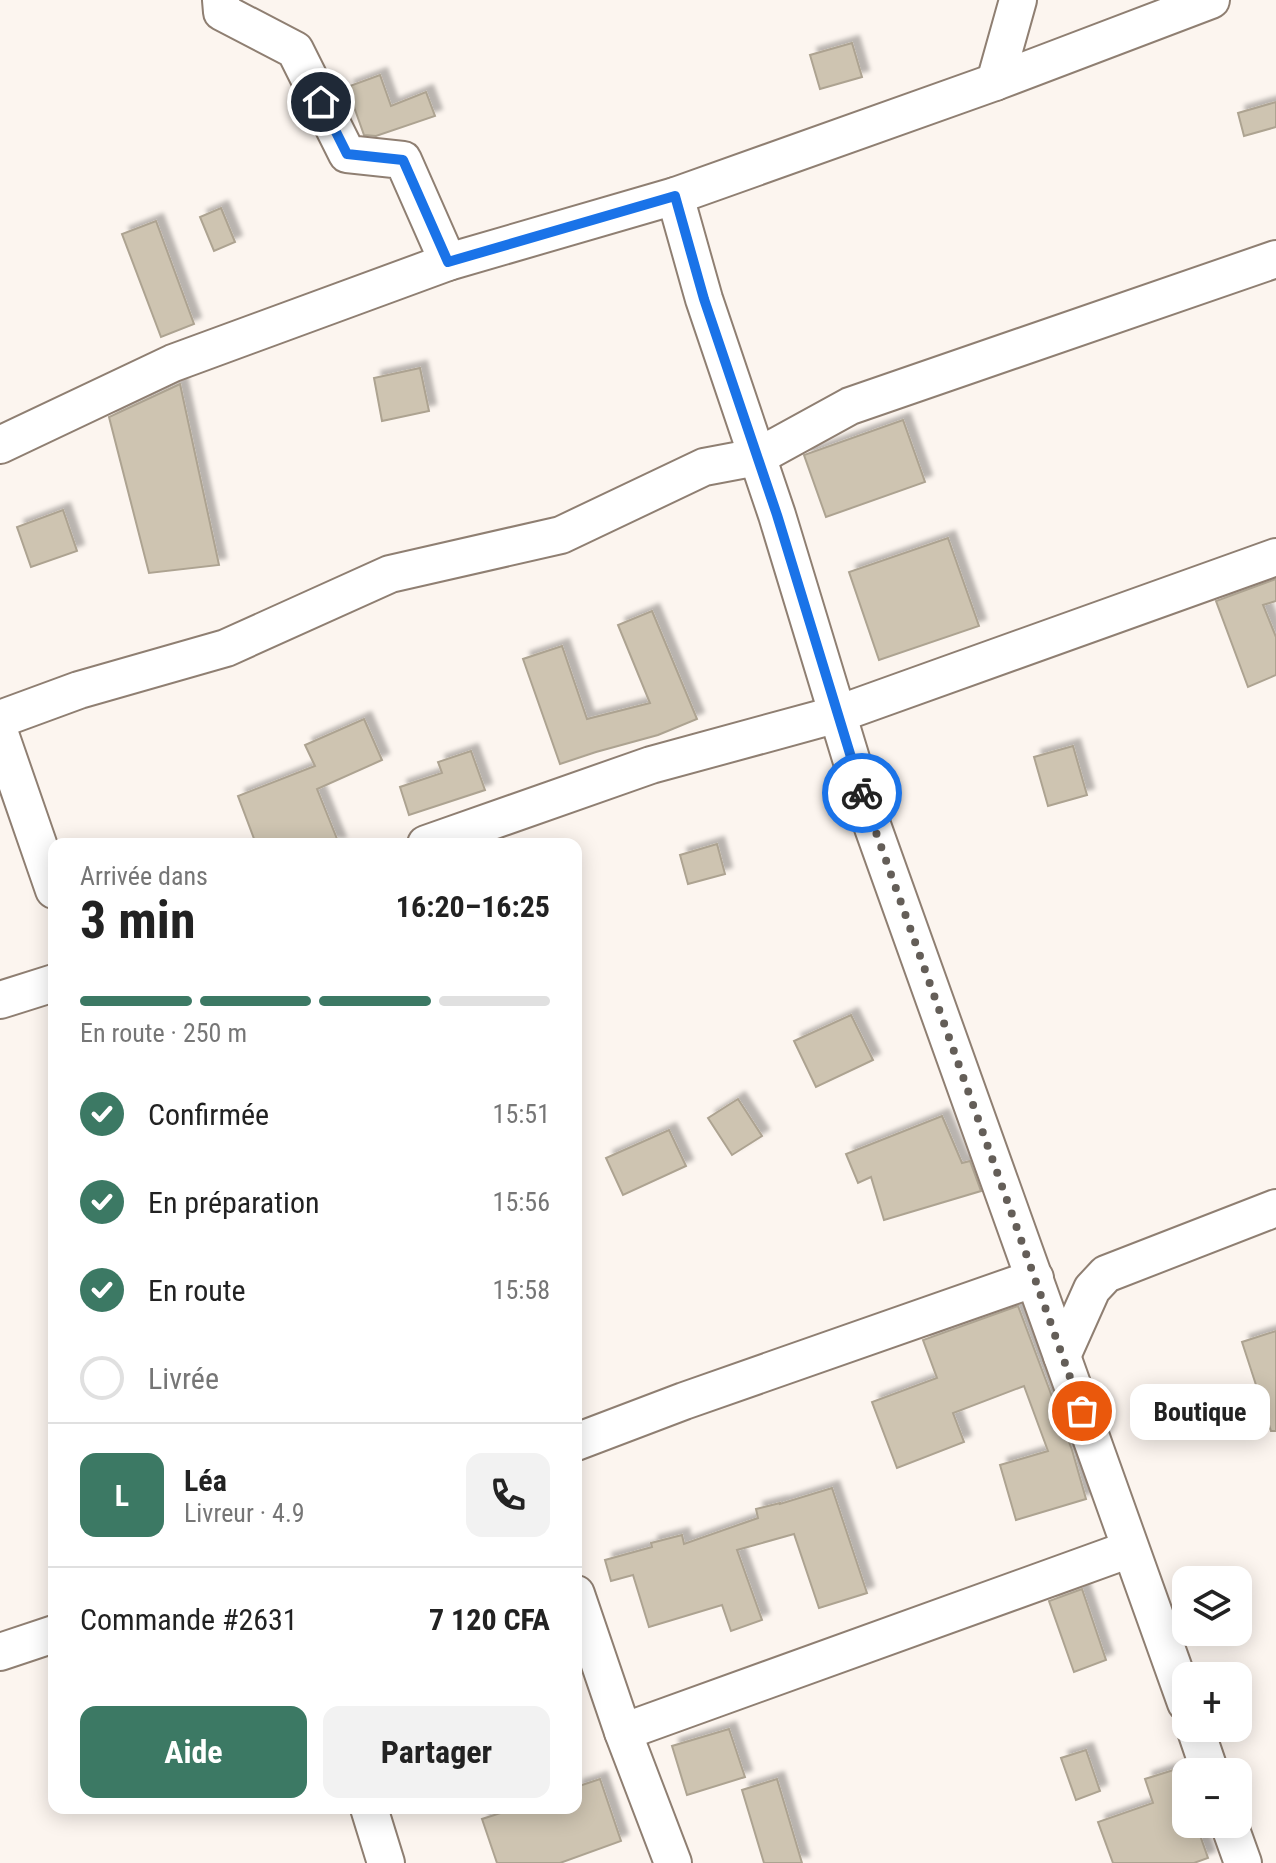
<!DOCTYPE html>
<html lang="fr">
<head>
<meta charset="utf-8">
<style>
	body { margin:0; font-family:"Roboto Condensed",sans-serif; background:#f2f2f2; color:#222; height:100vh; display:flex; flex-direction:column; font-size:30px; white-space:nowrap }
	* { box-sizing:border-box; margin:0 }
	p { font-size:26px; color:#767676 }
	.icon { flex:none; width:44px; height:44px; fill:none; stroke:currentColor; stroke-width:2; stroke-linecap:round; stroke-linejoin:round }
	.map { position:relative; flex:1; overflow:hidden }
	.drawer { position:absolute; left:48px; top:838px; width:534px; height:976px; display:flex; flex-direction:column; background:#fff; border-radius:16px; box-shadow:0 4px 20px #0003 }
	.drawer>* { flex:none }
	.buttons { position:absolute; left:1172px; top:1566px; display:grid; gap:16px }
	.buttons a { display:grid; place-items:center; width:80px; height:80px; border-radius:16px; background:#fff; box-shadow:0 4px 20px #0003; font-size:40px }
	.pin { position:absolute; display:grid; place-items:center; width:68px; height:68px; color:#fff; margin:-34px; border:4px solid #fff; border-radius:50%; box-shadow:0 2px 8px #0007 }
	.courier { position:absolute; display:grid; place-items:center; width:80px; height:80px; margin:-40px; border:6px solid #1a73e8; border-radius:50%; background:#fff; color:#222; box-shadow:0 2px 10px #0007 }
	.bubble { position:absolute; height:56px; border-radius:16px; background:#fff; box-shadow:0 4px 20px #0003; font-size:26px; font-weight:700; line-height:56px; text-align:center }
	.overview em { font-style:normal; font-weight:700 }
	.overview div { display:flex; flex-direction:column-reverse }
	.overview { display:flex; align-items:center; justify-content:space-between; height:136px; padding:0 32px }
	h1 { font-size:52px; font-weight:700; line-height:60px }
	.bar { display:grid; grid-template-columns:repeat(4,1fr); gap:12px 8px; align-content:center; height:96px; padding:0 32px }
	.bar i { height:10px; border-radius:6px; background:#e0e0e0 }
	.bar .selected { background:#3c7964 }
	.bar p { grid-column:span 4 }
	.line { display:flex; align-items:center; gap:20px; padding:0 32px; border-top:2px solid #e0e0e0 }
	.line div { flex:1 }
	.round { display:grid; place-items:center; flex:none; width:84px; height:84px; border-radius:16px; background:#f2f2f2 }
	ol { padding:0 32px; list-style:none }
	li { display:flex; align-items:center; gap:24px; height:88px }
	li p { margin-inline-start:auto }
	li .icon { padding:8px; border-radius:50%; background:#3c7964; color:#fff; stroke-width:4 }
	li:last-child { color:#767676 }
	li i { width:44px; height:44px; border:4px solid #e0e0e0; border-radius:50% }
	.action { display:flex; gap:16px; margin-top:auto; padding:16px 32px }
	.action a { flex:1; height:92px; border-radius:16px; background:#3c7964; color:#fff; font-size:32px; font-weight:700; line-height:92px; text-align:center }
	.action a+a { background:#f2f2f2; color:#222 }
	.map>svg:first-child { display:block }
	.building { fill:#cec4b1; stroke:#ada391; stroke-width:2; filter:url(#shadow) }
	.lines { fill:none; stroke-linecap:round; stroke-linejoin:round }
	.minor-casing { stroke:#8f7f72; stroke-width:40 }
	.minor { stroke:#fff; stroke-width:36 }
	.done { stroke:#645e58; stroke-width:8; stroke-dasharray:0 14.4 }
	.route { stroke:#1a73e8; stroke-width:10 }
</style>
</head>
<body>
<div class="map">
<svg width="1276" height="1863" viewBox="0 0 1276 1863">
	<defs>
		<filter id="shadow"><feDropShadow dx="7" dy="-7" stdDeviation="2" flood-color="#0004"/></filter>
	</defs>
	<rect width="100%" height="100%" fill="#fcf5ef"/>
	<g class="building">
		<path d="M 852,43 L 862,77 L 820,89 L 810,55 Z"/>
		<path d="M 380,75 L 391,106 L 426,92 L 435,116 L 376,136 L 364,135 L 347,87 Z"/>
		<path d="M 1276,102 L 1276,127 L 1244,136 L 1238,113 Z"/>
		<path d="M 221,208 L 235,242 L 214,251 L 200,217 Z"/>
		<path d="M 156,221 L 194,324 L 161,337 L 122,234 Z"/>
		<path d="M 420,368 L 429,411 L 382,421 L 374,378 Z"/>
		<path d="M 180,384 L 219,565 L 149,573 L 109,417 Z"/>
		<path d="M 903,420 L 925,482 L 826,517 L 804,455 Z"/>
		<path d="M 63,510 L 77,551 L 31,567 L 17,527 Z"/>
		<path d="M 948,538 L 979,626 L 879,660 L 849,572 Z"/>
		<path d="M 1276,579 L 1276,601 L 1263,605 L 1276,637 L 1276,675 L 1248,687 L 1216,601 Z"/>
		<path d="M 652,611 L 697,719 L 658,735 L 596,752 L 560,764 L 523,659 L 562,646 L 587,719 L 650,703 L 618,625 Z"/>
		<path d="M 364,719 L 382,760 L 317,789 L 339,844 L 256,844 L 238,796 L 315,766 L 305,745 Z"/>
		<path d="M 1073,746 L 1087,795 L 1048,806 L 1034,757 Z"/>
		<path d="M 471,751 L 485,790 L 409,815 L 400,787 L 442,773 L 438,762 Z"/>
		<path d="M 717,844 L 725,874 L 688,884 L 680,855 Z"/>
		<path d="M 851,1015 L 873,1060 L 816,1087 L 794,1041 Z"/>
		<path d="M 738,1099 L 762,1136 L 732,1155 L 708,1118 Z"/>
		<path d="M 942,1116 L 962,1163 L 970,1161 L 981,1191 L 884,1220 L 871,1177 L 858,1183 L 846,1154 Z"/>
		<path d="M 669,1130 L 686,1166 L 623,1195 L 606,1158 Z"/>
		<path d="M 1018,1306 L 1072,1450 L 1086,1499 L 1016,1520 L 1000,1465 L 1048,1451 L 1024,1386 L 953,1413 L 964,1442 L 897,1468 L 872,1402 L 937,1378 L 923,1340 Z"/>
		<path d="M 1276,1331 L 1276,1431 L 1271,1431 L 1242,1342 Z"/>
		<path d="M 832,1488 L 867,1593 L 819,1608 L 794,1534 L 737,1550 L 762,1620 L 731,1631 L 722,1605 L 649,1627 L 633,1575 L 611,1581 L 605,1560 L 652,1547 L 651,1543 L 682,1535 L 684,1544 L 758,1518 L 756,1509 L 780,1503 L 780,1504 Z"/>
		<path d="M 1082,1589 L 1106,1660 L 1074,1672 L 1049,1601 Z"/>
		<path d="M 729,1729 L 745,1777 L 687,1795 L 672,1746 Z"/>
		<path d="M 1086,1750 L 1100,1791 L 1076,1800 L 1061,1758 Z"/>
		<path d="M 1186,1766 L 1186,1824 L 1196,1824 L 1208,1858 L 1194,1863 L 1113,1863 L 1098,1822 L 1153,1803 L 1145,1779 Z"/>
		<path d="M 600,1779 L 621,1841 L 560,1863 L 497,1863 L 482,1819 L 516,1808 L 576,1808 L 576,1787 Z"/>
		<path d="M 777,1779 L 802,1863 L 764,1863 L 742,1790 Z"/>
	</g>
	<g class="lines">
		<defs>
			<g id="minor">
				<path d="M 221,0 L 222,12 L 295,50 L 347,154 L 403,160 L 448,262"/>
				<path d="M 995,82 L 1018,0"/>
				<path d="M 675,196 L 704,299 L 777,515 L 866,808 L 1186,1703"/>
				<path d="M 0,445 L 173,363 L 448,262 L 675,196 L 995,82 L 1211,0"/>
				<path d="M 0,719 L 79,690 L 226,648 L 390,574 L 561,535 L 704,467 L 757,457 L 850,406 L 1276,259"/>
				<path d="M 0,734 L 54,890"/>
				<path d="M 426,844 L 651,765 L 838,714 L 1276,557"/>
				<path d="M 0,1000 L 54,983"/>
				<path d="M 1062,1356 L 1092,1289 L 1106,1274 L 1276,1208"/>
				<path d="M 576,1442 L 684,1401 L 1035,1278"/>
				<path d="M 576,1594 L 623,1732 L 673,1863"/>
				<path d="M 0,1652 L 54,1634"/>
				<path d="M 1195,1728 L 1210,1772"/>
				<path d="M 623,1732 L 1130,1549"/>
				<path d="M 369,1808 L 386,1863"/>
				<path d="M 1229,1824 L 1243,1863"/>
			</g>
		</defs>
		<use href="#minor" class="minor-casing"/>
		<use href="#minor" class="minor"/>
	</g>
	<g class="lines">
		<path class="done" d="M 862,793 L 1082,1411"/>
		<path class="route" d="M 321,102 L 347,154 L 403,160 L 448,262 L 675,196 L 704,299 L 777,515 L 862,793"/>
	</g>
</svg>
<div class="buttons">
<a><svg class="icon" aria-label="layers" viewBox="0 0 24 24"><path d="M12 4l9 5-9 5-9-5zM3 14l9 5 9-5"/></svg></a>
<a>+</a>
<a>−</a>
</div>
<div class="pin" style="left:1082px;top:1411px;background:#ea580c"><svg class="icon" aria-label="bag" viewBox="0 0 24 24"><path d="M5 8h14l-1 12H6zM9 8a3 3 0 0 1 6 0"/></svg></div>
<div class="pin" style="left:321px;top:102px;background:#1f2937"><svg class="icon" aria-label="home" viewBox="0 0 24 24"><path d="M3 11l9-7 9 7M6 9v11h12V9"/></svg></div>
<div class="courier" style="left:862px;top:793px"><svg class="icon" aria-label="bike" viewBox="0 0 24 24"><circle cx="6" cy="16" r="4"/><circle cx="18" cy="16" r="4"/><path d="M6 16l4-8h5l3 8M10 8l3 8H6M13 5h3"/></svg></div>
<div class="bubble" style="left:1130px;top:1384px;width:140px">Boutique</div>
<section class="drawer">
<div class="overview"><div><h1>3 min</h1><p>Arrivée dans</p></div><em>16:20–16:25</em></div>
<div class="bar"><i class="selected"></i><i class="selected"></i><i class="selected"></i><i></i><p>En route · 250 m</p></div>
<ol>
<li><svg class="icon" aria-label="check" viewBox="0 0 24 24"><path d="M5 12l5 5 9-10"/></svg>Confirmée<p>15:51</p></li>
<li><svg class="icon" aria-label="check" viewBox="0 0 24 24"><path d="M5 12l5 5 9-10"/></svg>En préparation<p>15:56</p></li>
<li><svg class="icon" aria-label="check" viewBox="0 0 24 24"><path d="M5 12l5 5 9-10"/></svg>En route<p>15:58</p></li>
<li><i></i>Livrée</li>
</ol>
<div class="line" style="height:144px"><b class="round" style="background:#3c7964;color:#fff">L</b><div><b>Léa</b><p>Livreur · 4.9</p></div><a class="round"><svg class="icon" aria-label="phone" viewBox="0 0 24 24"><path d="M5 4h4l2 5-3 2q2 4 5 5l2-3 5 2v4C11 20 4 13 5 4z"/></svg></a></div>
<div class="line" style="height:104px"><div>Commande #2631</div><b>7 120 CFA</b></div>
<div class="action"><a>Aide</a><a>Partager</a></div>
</section>
</div>
</body>
</html>
